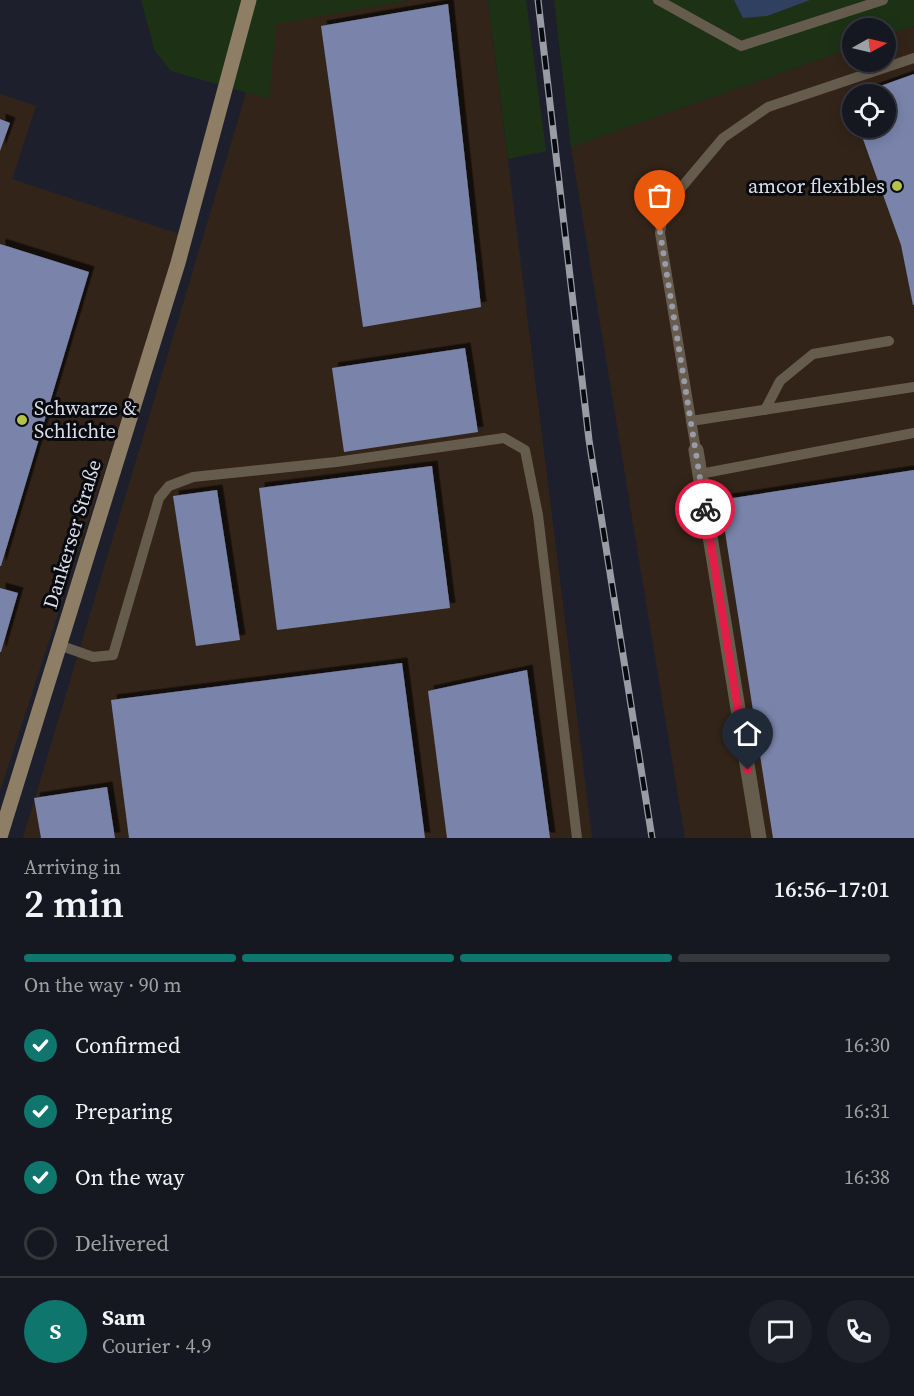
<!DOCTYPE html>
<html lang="en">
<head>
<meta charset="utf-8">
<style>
	body { margin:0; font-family:"Source Serif 4",serif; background:#1f212a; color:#f1f3f6; height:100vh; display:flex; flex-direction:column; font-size:22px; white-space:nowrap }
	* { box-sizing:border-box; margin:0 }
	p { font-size:20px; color:#9ea0a5 }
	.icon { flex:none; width:33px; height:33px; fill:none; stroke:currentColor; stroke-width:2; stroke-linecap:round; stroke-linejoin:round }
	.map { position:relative; height:838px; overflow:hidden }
	.sheet { display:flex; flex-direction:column; background:#161821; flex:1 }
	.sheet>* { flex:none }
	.needle { width:39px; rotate:82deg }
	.fabs { position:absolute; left:842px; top:18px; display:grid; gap:12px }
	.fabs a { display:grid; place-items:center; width:54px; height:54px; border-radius:50%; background:#161821; box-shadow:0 3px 15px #0003,0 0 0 2px #35373f; font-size:30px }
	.pin { position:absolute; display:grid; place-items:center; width:51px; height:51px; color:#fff; margin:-62px -26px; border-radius:50% 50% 50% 0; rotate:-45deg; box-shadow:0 0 6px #0007 }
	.pin .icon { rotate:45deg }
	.courier { position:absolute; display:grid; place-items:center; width:60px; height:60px; margin:-30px; border:4px solid #e11d48; border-radius:50%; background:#fff; color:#222; box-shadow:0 2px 8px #0007 }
	.headline em { font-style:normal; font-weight:600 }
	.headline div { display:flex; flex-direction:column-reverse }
	.headline { display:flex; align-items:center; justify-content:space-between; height:102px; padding:0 24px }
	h1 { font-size:39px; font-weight:600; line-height:45px }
	.bar { display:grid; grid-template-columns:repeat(4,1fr); gap:9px 6px; align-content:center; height:72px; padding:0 24px }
	.bar i { height:8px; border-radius:4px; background:#35373f }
	.bar .selected { background:#0f766e }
	.bar p { grid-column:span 4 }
	.line { display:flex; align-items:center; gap:15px; padding:0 24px; border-top:2px solid #35373f }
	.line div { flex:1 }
	.round { display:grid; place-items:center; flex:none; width:63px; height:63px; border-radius:32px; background:#1f212a }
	ol { padding:0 24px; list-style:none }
	li { display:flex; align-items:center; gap:18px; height:66px }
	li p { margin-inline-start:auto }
	li .icon { padding:6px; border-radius:50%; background:#0f766e; color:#fff; stroke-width:4 }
	li:last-child { color:#9ea0a5 }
	li i { width:33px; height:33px; border:3px solid #35373f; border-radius:50% }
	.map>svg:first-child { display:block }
	.industrial { fill:#332419; fill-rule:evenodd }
	.green { fill:#1d3215 }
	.water { fill:#304061 }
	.building { fill:#7a84ab; filter:url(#shadow) }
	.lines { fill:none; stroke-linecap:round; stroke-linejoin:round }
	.lane { stroke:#665c4d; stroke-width:10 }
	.street { stroke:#665c4d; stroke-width:15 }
	.secondary { stroke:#8e7e65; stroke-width:15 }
	.rail-casing { stroke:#999ba5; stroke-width:7 }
	.rail { stroke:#080a0f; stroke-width:4.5; stroke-dasharray:14; stroke-linecap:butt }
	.done { stroke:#999ca6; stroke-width:6; stroke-dasharray:0 10.8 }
	.route { stroke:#e11d48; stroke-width:8 }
	.poi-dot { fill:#b5c249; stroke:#080a0f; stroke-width:2 }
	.labels { text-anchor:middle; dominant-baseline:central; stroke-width:6; stroke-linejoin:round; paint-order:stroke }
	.poi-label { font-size:20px; fill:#dcdee7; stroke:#080a0f; text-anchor:end }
	.street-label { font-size:20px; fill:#dcdee7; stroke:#080a0f }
</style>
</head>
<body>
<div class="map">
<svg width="914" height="838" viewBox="0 0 914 838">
	<defs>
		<filter id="shadow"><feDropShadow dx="5.5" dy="-5.5" stdDeviation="0" flood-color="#0009"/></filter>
	</defs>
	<rect width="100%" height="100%" fill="#1d202c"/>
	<g class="industrial">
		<path d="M 274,0 L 488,0 L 592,838 L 23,838 Z"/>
		<path d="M 914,26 L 914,838 L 685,838 L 571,147 L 852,48 L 852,62 L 885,62 L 885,36 ZM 852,94 L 885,94 L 885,128 L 852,128 Z"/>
		<path d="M 0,94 L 36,106 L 12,179 L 182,235 L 0,791 Z"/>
	</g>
	<g class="green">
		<path d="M 141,0 L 410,0 L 276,24 L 269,99 L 171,71 L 155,51 Z"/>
		<path d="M 488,0 L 526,0 L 546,151 L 508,159 Z"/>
		<path d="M 554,0 L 914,0 L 914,26 L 885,36 L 885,28 L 852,28 L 852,48 L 571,147 Z"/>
	</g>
	<path class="water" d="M 734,0 L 810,0 L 767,16 L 743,18 Z"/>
	<g class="building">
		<path d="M 448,4 L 481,307 L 363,327 L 321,26 Z"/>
		<path d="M 914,74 L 914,305 L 913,305 L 901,245 L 859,128 L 885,128 L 885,94 L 858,94 Z"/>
		<path d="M 0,119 L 10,123 L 0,151 Z"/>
		<path d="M 0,244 L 89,272 L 1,566 L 0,566 Z"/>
		<path d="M 465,348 L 478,432 L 344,452 L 332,368 Z"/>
		<path d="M 432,466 L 450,608 L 277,630 L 259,488 Z"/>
		<path d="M 914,470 L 914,838 L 773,838 L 720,500 Z"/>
		<path d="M 217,490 L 240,640 L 196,646 L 173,496 Z"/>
		<path d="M 0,588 L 18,593 L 1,652 L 0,652 Z"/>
		<path d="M 402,663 L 425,838 L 129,838 L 111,700 Z"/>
		<path d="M 527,670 L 550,838 L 447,838 L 428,691 Z"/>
		<path d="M 107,787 L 115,838 L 41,838 L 34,798 Z"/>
	</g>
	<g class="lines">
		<g class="lane">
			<path d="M 658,0 L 741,46 L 883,0"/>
			<path d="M 765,410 L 780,381 L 813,354 L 889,341"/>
			<path d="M 691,421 L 914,387"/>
			<path d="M 696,450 L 660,233 L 664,208 L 723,138 L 768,107 L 914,58"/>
			<path d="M 700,474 L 914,433"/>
			<path d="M 59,645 L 93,657 L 113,655 L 159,498 L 169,486 L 193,477 L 336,462 L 504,438 L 525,450 L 538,515 L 577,838"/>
		</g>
		<path class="street" d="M 696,450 L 759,838"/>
		<path class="secondary" d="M 0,837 L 178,263 L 249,0"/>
		<defs>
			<path id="rail" d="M 538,0 L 589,440 L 652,838"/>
		</defs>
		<use href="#rail" class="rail-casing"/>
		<use href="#rail" class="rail"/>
	</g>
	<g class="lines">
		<path class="done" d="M 660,232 L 705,509"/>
		<path class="route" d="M 705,509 L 748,770"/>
	</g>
	<g class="poi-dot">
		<circle cx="897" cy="186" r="6"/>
		<circle cx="22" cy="420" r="6"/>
	</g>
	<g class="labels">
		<g class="poi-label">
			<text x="885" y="186">amcor flexibles</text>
			<text x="34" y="408" text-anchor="start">Schwarze &amp;<tspan x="34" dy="23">Schlichte</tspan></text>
		</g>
		<g class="street-label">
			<text transform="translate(72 534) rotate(-73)">Dankerser Straße</text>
		</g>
	</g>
</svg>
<div class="fabs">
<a><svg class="needle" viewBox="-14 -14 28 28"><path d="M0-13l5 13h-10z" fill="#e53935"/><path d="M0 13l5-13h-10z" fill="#9ea0a5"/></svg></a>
<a><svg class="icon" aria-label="locate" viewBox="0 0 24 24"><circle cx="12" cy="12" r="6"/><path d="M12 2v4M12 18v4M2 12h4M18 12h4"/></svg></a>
</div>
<div class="pin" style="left:660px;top:232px;background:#ea580c"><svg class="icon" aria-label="bag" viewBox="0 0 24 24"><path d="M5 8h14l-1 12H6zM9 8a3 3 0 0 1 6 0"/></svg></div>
<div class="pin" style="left:748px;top:770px;background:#1f2937"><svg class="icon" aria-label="home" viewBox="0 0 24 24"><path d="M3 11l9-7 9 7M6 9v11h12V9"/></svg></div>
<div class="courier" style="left:705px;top:509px"><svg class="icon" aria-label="bike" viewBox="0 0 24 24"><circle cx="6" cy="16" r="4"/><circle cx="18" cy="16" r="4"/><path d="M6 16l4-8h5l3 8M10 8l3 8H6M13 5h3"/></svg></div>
</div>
<section class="sheet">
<div class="headline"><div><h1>2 min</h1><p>Arriving in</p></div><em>16:56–17:01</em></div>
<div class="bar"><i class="selected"></i><i class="selected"></i><i class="selected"></i><i></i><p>On the way · 90 m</p></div>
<ol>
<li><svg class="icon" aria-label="check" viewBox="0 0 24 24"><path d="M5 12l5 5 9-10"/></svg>Confirmed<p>16:30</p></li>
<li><svg class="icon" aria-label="check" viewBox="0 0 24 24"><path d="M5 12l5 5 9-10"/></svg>Preparing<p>16:31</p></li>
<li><svg class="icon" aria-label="check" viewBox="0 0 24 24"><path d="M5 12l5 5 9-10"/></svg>On the way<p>16:38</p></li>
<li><i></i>Delivered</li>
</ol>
<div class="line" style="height:108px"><b class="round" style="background:#0f766e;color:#fff">S</b><div><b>Sam</b><p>Courier · 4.9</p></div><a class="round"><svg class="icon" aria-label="chat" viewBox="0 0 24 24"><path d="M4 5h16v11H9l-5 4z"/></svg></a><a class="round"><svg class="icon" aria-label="phone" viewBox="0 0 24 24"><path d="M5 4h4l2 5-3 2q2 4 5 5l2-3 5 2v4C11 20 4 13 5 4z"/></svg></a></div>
</section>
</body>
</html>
